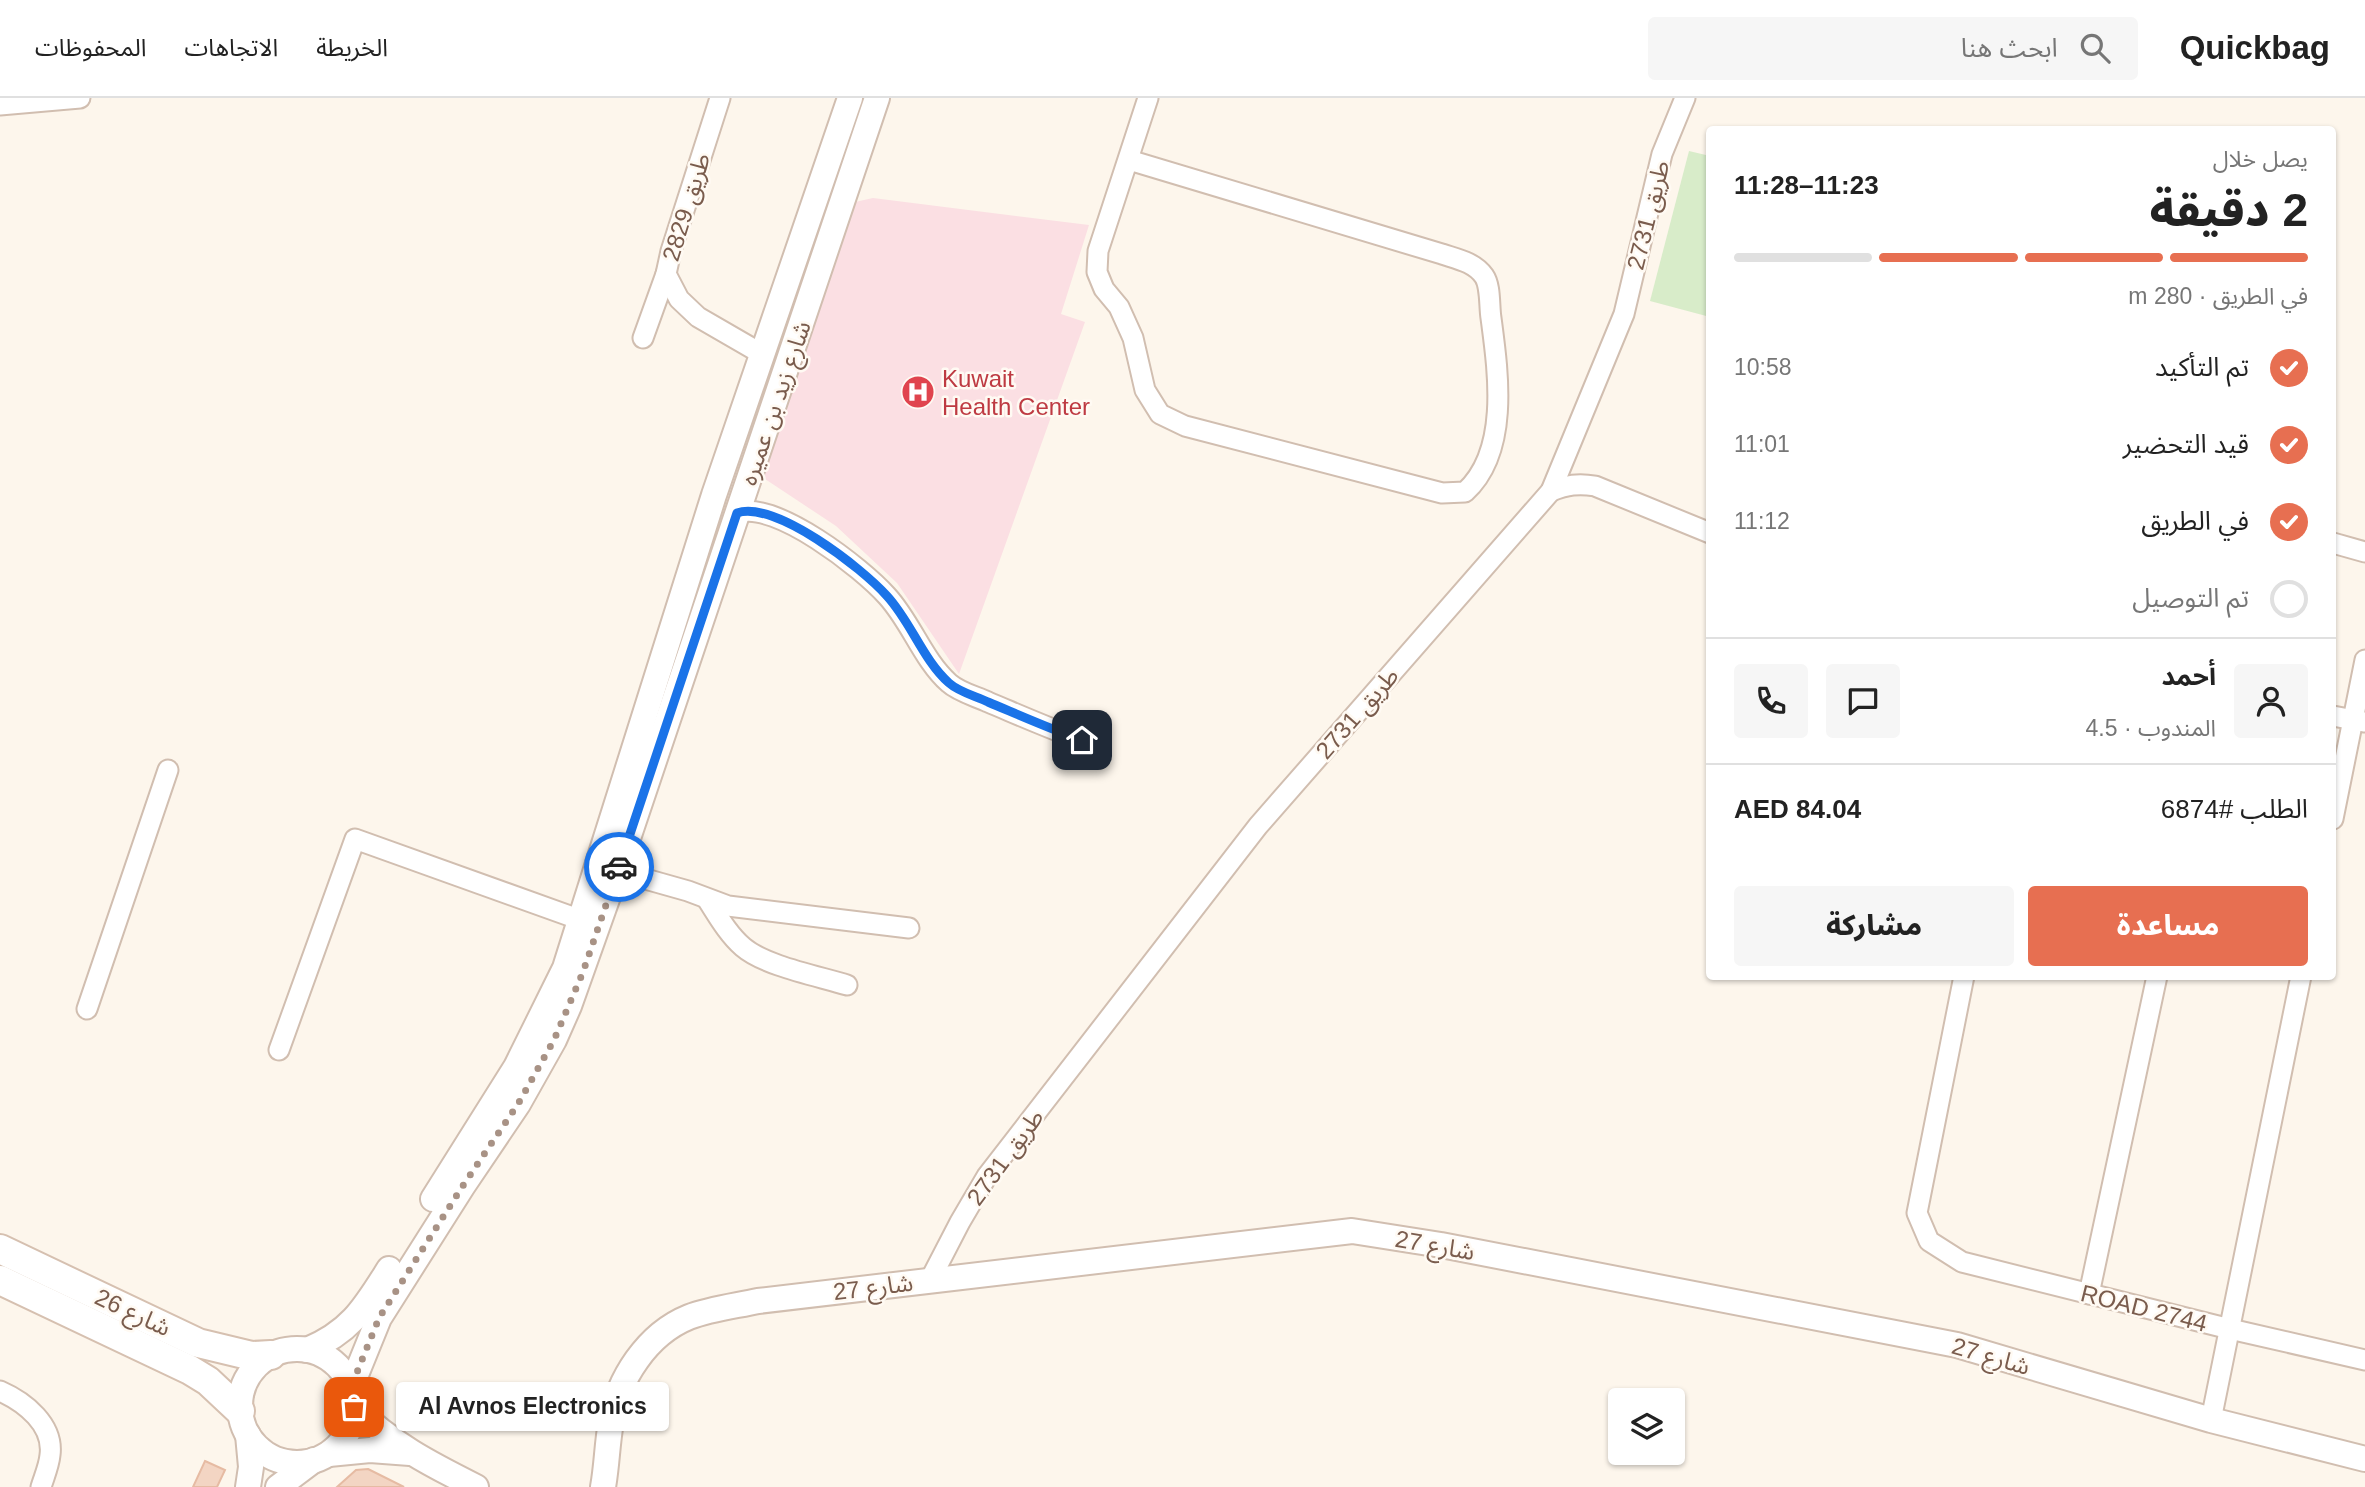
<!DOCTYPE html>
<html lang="ar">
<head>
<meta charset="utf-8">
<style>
	body { margin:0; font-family:Helvetica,"Noto Sans Arabic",sans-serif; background:#f6f6f6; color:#222; direction:rtl; height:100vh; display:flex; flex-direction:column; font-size:26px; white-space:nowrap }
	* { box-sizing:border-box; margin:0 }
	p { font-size:23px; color:#767676 }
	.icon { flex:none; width:38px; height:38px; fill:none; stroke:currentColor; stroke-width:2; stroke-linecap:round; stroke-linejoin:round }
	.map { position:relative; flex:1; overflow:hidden; direction:ltr }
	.sheet { position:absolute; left:1706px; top:28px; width:630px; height:854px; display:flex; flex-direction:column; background:#fff; border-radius:7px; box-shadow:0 2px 5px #0004; direction:rtl }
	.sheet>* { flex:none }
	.buttons { position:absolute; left:1608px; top:1290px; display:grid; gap:14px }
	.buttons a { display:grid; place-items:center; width:77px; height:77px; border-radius:7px; background:#fff; box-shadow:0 2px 5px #0004; font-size:35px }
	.pin { position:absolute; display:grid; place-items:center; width:60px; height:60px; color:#fff; margin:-30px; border-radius:14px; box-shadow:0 4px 10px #0006 }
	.courier { position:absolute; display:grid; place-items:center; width:70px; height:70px; margin:-35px; border:5px solid #1a73e8; border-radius:50%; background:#fff; color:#222; box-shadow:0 2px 9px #0007 }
	.bubble { position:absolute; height:49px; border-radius:7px; background:#fff; box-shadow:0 2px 5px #0004; font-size:23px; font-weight:800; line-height:49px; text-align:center; direction:rtl }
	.overview em { font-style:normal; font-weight:800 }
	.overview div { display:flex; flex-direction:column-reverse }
	.overview { display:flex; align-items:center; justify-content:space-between; height:119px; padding:0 28px }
	h1 { font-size:46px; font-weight:800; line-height:52px }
	.bar { display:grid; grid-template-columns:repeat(4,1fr); gap:10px 7px; align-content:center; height:84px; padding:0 28px }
	.bar i { height:9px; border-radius:5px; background:#e0e0e0 }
	.bar .active { background:#e76f51 }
	.bar p { grid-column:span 4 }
	.line { display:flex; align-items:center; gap:18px; padding:0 28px; border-top:2px solid #e0e0e0 }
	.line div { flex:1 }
	.round { display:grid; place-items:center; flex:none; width:74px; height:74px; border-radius:7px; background:#f6f6f6 }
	ol { padding:0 28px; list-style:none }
	li { display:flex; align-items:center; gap:21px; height:77px }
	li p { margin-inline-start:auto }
	li .icon { padding:7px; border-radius:50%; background:#e76f51; color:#fff; stroke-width:4 }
	li:last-child { color:#767676 }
	li i { width:38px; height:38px; border:4px solid #e0e0e0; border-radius:50% }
	.cta { display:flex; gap:14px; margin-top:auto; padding:14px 28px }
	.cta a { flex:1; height:80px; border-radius:7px; background:#e76f51; color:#fff; font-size:28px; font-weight:800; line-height:80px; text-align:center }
	.cta a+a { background:#f6f6f6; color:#222 }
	header { display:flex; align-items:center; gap:42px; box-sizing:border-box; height:98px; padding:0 35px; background:#fff; border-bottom:2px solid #e0e0e0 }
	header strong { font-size:33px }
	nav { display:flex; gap:38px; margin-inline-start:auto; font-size:24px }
	.search { width:490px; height:63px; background:#f6f6f6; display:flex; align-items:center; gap:18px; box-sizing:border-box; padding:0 24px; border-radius:7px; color:#767676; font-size:26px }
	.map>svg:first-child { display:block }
	.medical { fill:#fbdfe3 }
	.green { fill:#d8ecc9 }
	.building { fill:#f3d5c3; stroke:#e6bba3; stroke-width:2 }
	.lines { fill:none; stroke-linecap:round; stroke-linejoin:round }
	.minor-casing { stroke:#d1beb0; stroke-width:23 }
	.tertiary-casing { stroke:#d1beb0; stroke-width:28 }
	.secondary-casing { stroke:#d6c0b0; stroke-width:32 }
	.minor { stroke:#fff; stroke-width:19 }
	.tertiary { stroke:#fff; stroke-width:24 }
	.secondary { stroke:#fff; stroke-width:28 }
	.done { stroke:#a89285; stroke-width:7; stroke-dasharray:0 12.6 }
	.route { stroke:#1a73e8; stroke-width:9 }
	.labels { text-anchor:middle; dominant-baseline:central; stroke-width:5; stroke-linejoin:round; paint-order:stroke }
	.street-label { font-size:24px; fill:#7a5c4d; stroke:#fffaf3 }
	.health-label { font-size:24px; fill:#be3a42; stroke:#fffaf3; text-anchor:start }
</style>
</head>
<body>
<header>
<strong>Quickbag</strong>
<div class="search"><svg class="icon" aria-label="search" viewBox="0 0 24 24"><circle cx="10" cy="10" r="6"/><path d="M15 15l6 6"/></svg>ابحث هنا</div>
<nav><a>الخريطة</a><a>الاتجاهات</a><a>المحفوظات</a></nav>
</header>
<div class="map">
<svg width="2365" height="1389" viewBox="0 0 2365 1389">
	<rect width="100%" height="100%" fill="#fdf6ec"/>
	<path class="medical" d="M 873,100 L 1089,127 L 1061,216 L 1085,224 L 959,576 L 897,485 L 836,428 L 762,379 L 855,104 Z"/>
	<path class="green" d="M 1689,53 L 1710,58 L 1710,219 L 1650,203 Z"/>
	<g class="building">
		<path d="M 205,1363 L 225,1372 L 217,1389 L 193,1389 Z"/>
		<path d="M 368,1371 L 404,1389 L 337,1389 L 356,1372 Z"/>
	</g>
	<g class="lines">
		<defs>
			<g id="minor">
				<path d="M 0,7 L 80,0"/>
				<path d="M 1129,62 L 1442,156 C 1457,161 1474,164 1484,178 C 1491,188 1489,208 1491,220 C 1498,273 1510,353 1465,394 L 1442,395 L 1185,328 L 1160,316 L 1145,292 L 1133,240 L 1119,209 L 1104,191 L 1097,174 L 1098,153 L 1148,0"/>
				<path d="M 666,176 L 679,201 L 698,219 L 762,256"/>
				<path d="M 643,240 L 666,176 L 671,153 L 720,0"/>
				<path d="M 1551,393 C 1567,387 1578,385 1595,388 L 1710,435"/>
				<path d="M 738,415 C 775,402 862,470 887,498 C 911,524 923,562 949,585 C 959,594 975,598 988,604 C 1019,617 1050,631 1082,642"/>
				<path d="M 2333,445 L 2365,454"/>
				<path d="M 2333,618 L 2364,624"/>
				<path d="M 2333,721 L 2365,562"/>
				<path d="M 617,773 L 688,793 L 728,808 L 909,830"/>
				<path d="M 707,801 C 718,818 728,836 743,849 C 765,868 818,878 847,887"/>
				<path d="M 1964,878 L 1917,1115 L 1929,1143 L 1962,1164 L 2230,1231 L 2365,1262"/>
				<path d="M 87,911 L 168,672"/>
				<path d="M 279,952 L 355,741 L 581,822"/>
				<path d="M 930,1182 L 960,1124 L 987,1078 L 1258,728 L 1551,393 L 1624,216 L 1662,56 L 1685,0"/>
				<path d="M 2089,1196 L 2157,878"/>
				<path d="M 0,1293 C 25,1304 54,1327 50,1357 C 49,1368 44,1379 41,1389"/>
				<path d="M 2211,1322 L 2301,878"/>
			</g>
			<g id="tertiary">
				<path d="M 433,1101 L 516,969 L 565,870 L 714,397 L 850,0"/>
				<circle cx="297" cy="1308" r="57"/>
				<path d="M 307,1252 C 351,1234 365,1209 389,1171"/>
				<path d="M 351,1289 L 379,1220 L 462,1089 L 518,1006 L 554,942 L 569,908 L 617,773 L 877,0"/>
				<path d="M 354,1309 C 391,1346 430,1366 476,1389"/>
				<path d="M 248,1337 L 251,1369 L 248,1389"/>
				<path d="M 329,1356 L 370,1352 L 410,1355"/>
				<path d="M 278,1389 L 314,1362"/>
				<path d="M 603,1389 C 607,1367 607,1346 611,1324 C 618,1281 647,1236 689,1219 C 710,1211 735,1208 758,1203 L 1352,1133 L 1441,1147 L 1957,1247 L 2211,1322 L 2365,1361"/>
			</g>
			<g id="secondary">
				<path d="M 0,1151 L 198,1245 L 252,1258 L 271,1257"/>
				<path d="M 0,1182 L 190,1272 L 208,1283 L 240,1313"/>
			</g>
		</defs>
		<use href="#minor" class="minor-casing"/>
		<use href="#tertiary" class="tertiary-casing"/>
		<use href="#secondary" class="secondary-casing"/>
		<use href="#minor" class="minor"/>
		<use href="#tertiary" class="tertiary"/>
		<use href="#secondary" class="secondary"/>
	</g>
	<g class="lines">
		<path class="done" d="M 354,1309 L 351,1289 L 379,1220 L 462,1089 L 518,1006 L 554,942 L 583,874 L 619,769"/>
		<path class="route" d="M 619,769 L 737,415 C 775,402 862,470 887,498 C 911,524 923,562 949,585 C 959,594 975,598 988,604 C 1019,617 1050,631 1082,642"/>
	</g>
	<defs>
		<symbol id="hospital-disc" viewBox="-11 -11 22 22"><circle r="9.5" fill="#e0444e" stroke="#fffaf3"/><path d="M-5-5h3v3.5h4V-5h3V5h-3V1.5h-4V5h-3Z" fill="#fff"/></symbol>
	</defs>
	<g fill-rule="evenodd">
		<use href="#hospital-disc" x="899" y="275" width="38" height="38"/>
	</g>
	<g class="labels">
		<g class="street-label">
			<text transform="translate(686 109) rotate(-73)">طريق 2829</text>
			<text transform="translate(1648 117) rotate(-76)">طريق 2731</text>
			<text transform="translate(775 305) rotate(-71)">شارع زيد بن عميره</text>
			<text transform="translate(1357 615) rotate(-49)">طريق 2731</text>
			<text transform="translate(1005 1059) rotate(-54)">طريق 2731</text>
			<text transform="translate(1435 1147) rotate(10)">شارع 27</text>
			<text transform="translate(873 1189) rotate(-7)">شارع 27</text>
			<text transform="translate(2144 1210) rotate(14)">ROAD 2744</text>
			<text transform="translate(133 1214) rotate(25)">شارع 26</text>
			<text transform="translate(1991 1258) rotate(16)">شارع 27</text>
		</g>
		<g class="health-label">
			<text x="942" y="280">Kuwait<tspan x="942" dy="28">Health Center</tspan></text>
		</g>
	</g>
</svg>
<div class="buttons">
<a><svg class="icon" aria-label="layers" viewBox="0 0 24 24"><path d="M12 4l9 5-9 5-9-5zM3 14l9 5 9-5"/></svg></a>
</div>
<div class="pin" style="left:354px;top:1309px;background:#ea580c"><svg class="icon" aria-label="bag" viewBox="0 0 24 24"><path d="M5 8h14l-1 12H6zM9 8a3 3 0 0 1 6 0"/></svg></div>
<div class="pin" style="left:1082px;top:642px;background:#1f2937"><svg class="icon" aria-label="home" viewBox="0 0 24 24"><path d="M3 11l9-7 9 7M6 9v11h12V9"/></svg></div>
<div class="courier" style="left:619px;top:769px"><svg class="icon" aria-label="car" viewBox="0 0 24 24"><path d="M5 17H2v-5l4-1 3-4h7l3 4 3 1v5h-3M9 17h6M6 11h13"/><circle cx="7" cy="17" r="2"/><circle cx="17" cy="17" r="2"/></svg></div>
<div class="bubble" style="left:396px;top:1284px;width:273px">Al Avnos Electronics</div>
<section class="sheet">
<div class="overview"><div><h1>2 دقيقة</h1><p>يصل خلال</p></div><em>11:23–11:28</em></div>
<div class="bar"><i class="active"></i><i class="active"></i><i class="active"></i><i></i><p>في الطريق · 280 m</p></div>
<ol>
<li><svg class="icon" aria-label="check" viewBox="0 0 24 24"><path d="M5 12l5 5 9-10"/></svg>تم التأكيد<p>10:58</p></li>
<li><svg class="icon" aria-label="check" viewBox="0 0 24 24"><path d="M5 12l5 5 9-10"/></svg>قيد التحضير<p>11:01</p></li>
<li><svg class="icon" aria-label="check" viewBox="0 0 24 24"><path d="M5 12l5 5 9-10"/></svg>في الطريق<p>11:12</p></li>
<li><i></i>تم التوصيل</li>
</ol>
<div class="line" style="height:126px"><a class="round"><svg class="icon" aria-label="person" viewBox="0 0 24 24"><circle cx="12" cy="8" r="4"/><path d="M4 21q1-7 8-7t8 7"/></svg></a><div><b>أحمد</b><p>المندوب · 4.5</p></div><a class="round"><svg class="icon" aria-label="chat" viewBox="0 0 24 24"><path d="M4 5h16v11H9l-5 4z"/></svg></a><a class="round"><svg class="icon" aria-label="phone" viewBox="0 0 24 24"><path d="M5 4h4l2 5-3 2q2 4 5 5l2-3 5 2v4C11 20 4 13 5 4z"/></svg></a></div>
<div class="line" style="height:91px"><div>الطلب #6874</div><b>AED 84.04</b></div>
<div class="cta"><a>مساعدة</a><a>مشاركة</a></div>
</section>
</div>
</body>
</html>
